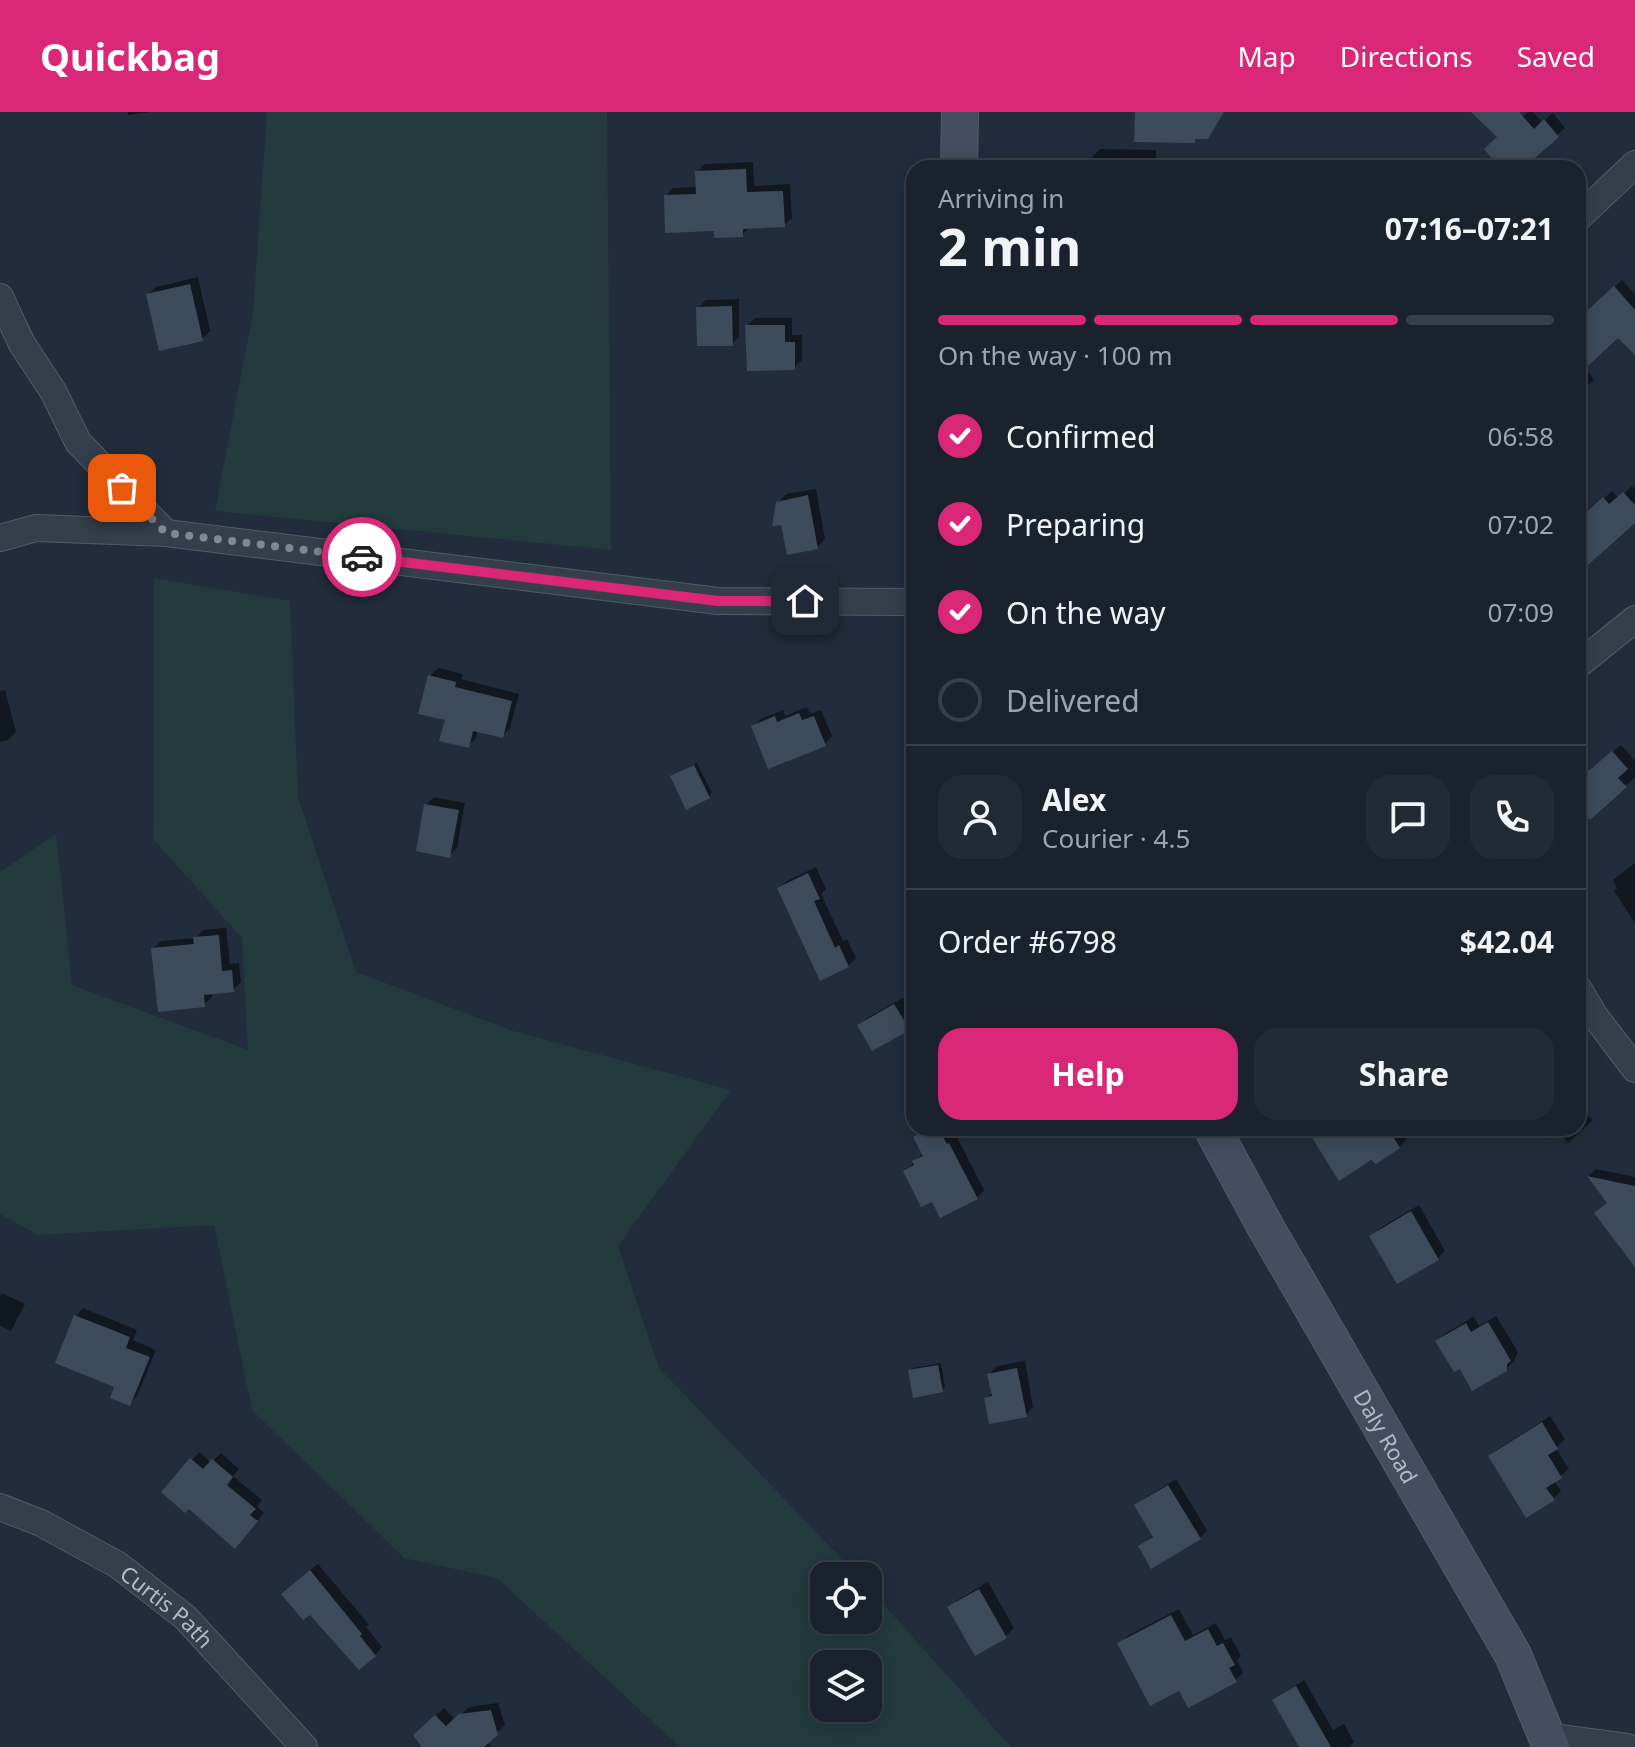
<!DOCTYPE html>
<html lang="en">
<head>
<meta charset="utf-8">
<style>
	body { margin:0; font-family:"Noto Sans",sans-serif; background:#222a35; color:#f1f3f6; height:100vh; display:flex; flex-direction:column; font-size:30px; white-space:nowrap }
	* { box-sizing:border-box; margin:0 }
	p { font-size:26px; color:#9fa4aa }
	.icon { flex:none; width:44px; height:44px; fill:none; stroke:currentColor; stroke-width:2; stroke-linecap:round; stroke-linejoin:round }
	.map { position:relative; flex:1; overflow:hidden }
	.drawer { position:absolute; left:906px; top:48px; width:680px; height:976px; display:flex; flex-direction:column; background:#19222d; border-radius:24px; box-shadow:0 4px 20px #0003,0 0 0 2px #373f49 }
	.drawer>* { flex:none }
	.fabs { position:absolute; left:810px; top:1450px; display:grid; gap:16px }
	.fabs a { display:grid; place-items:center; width:72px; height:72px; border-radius:16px; background:#19222d; box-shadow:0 4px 20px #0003,0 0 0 2px #373f49; font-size:40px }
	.pin { position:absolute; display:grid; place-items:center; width:68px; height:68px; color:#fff; margin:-34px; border-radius:16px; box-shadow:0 4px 12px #0006 }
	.courier { position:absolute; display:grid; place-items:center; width:80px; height:80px; margin:-40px; border:6px solid #db2777; border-radius:50%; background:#fff; color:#222; box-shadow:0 2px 10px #0007 }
	.head em { font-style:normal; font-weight:700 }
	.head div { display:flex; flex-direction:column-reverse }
	.head { display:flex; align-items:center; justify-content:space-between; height:136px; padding:0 32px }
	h1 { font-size:52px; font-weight:700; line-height:60px }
	.bar { display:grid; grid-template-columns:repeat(4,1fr); gap:12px 8px; align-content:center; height:96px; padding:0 32px }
	.bar i { height:10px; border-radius:6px; background:#373f49 }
	.bar .on { background:#db2777 }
	.bar p { grid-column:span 4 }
	.line { display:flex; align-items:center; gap:20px; padding:0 32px; border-top:2px solid #373f49 }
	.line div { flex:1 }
	.round { display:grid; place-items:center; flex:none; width:84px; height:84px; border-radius:24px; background:#222a35 }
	ol { padding:0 32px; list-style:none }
	li { display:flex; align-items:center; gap:24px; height:88px }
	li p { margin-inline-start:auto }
	li .icon { padding:8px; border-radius:50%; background:#db2777; color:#fff; stroke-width:4 }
	li:last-child { color:#9fa4aa }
	li i { width:44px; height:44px; border:4px solid #373f49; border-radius:50% }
	.action { display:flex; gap:16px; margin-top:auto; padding:16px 32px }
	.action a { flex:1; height:92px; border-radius:24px; background:#db2777; color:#fff; font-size:32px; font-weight:700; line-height:92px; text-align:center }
	.action a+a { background:#222a35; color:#f1f3f6 }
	header { display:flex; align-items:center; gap:48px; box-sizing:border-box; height:112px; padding:0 40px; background:#db2777; color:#fff }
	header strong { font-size:38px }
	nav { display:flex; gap:44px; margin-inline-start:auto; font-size:28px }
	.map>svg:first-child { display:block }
	.green { fill:#233b3d; fill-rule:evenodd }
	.shadow { fill:#0007 }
	.building { fill:#3d4c5c }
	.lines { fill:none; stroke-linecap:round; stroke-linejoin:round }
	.street-casing { stroke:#535d6a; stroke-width:28 }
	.secondary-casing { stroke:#535d6a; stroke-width:38 }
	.street { stroke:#353f4c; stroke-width:26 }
	.secondary { stroke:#434e60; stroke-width:36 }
	.done { stroke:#7e8997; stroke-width:8; stroke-dasharray:0 14.4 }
	.route { stroke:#db2777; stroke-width:10 }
	.labels { text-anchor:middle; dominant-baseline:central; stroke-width:6; stroke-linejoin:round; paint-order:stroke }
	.street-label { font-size:22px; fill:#b0bac8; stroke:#1a2431 }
</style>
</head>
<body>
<header>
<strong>Quickbag</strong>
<nav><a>Map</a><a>Directions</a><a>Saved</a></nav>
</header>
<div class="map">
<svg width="1635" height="1635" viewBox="0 0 1635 1635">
	<rect width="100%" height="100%" fill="#212d3c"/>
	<g class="green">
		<path d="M 267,0 L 607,0 L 611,438 L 215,399 L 253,201 Z"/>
		<path d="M 154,466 L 290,489 L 298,685 L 356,860 L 513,919 L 731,978 L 618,1134 L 659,1256 L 858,1464 L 824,1464 L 824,1508 L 868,1508 L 868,1475 L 1011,1635 L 680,1635 L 497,1466 L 404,1446 L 252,1298 L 214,1113 L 38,1123 L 0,1102 L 0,760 L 56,722 L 72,873 L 248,938 L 242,826 L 153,727 ZM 824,1552 L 868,1552 L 868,1596 L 824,1596 Z"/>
	</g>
	<g class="shadow">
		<path d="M 128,0 L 151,0 L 128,3 Z"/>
		<path d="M 1528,0 L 1533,0 L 1542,10 L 1553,1 L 1565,16 L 1520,56 L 1503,56 L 1494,29 Z"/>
		<path d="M 1100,37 L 1156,38 L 1156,56 L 1092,56 L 1092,45 Z"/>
		<path d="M 753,50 L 754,74 L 790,72 L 792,106 L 784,113 L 750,115 L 742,123 L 716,117 L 666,84 L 673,76 L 698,75 L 697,60 L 705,52 Z"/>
		<path d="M 198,165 L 210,219 L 202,227 L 148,183 L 156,175 Z"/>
		<path d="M 1622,168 L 1635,182 L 1635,230 L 1618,223 L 1584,255 L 1594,268 L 1578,282 L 1578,209 Z"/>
		<path d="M 739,187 L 739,224 L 732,232 L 698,196 L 706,188 Z"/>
		<path d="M 755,206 L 792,206 L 792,223 L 802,223 L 802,248 L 794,256 L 747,214 Z"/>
		<path d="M 1632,374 L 1635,377 L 1635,408 L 1578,453 L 1578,410 L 1612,379 L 1618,386 Z"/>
		<path d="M 816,377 L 825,427 L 817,435 L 778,391 L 786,382 Z"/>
		<path d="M 438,556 L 463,562 L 461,567 L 519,582 L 510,616 L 502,624 L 478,618 L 476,626 L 468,634 L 447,607 L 430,564 Z"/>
		<path d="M 5,578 L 16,620 L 8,628 L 0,630 L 0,579 Z"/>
		<path d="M 807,595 L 810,602 L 821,598 L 832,624 L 825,632 L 753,615 L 761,607 L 783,598 L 785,604 Z"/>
		<path d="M 1621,633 L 1635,649 L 1635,665 L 1590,705 L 1578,692 L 1578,670 Z"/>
		<path d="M 697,651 L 712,681 L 709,685 L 676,662 Z"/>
		<path d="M 434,685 L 465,691 L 457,736 L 450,743 L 426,693 Z"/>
		<path d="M 1635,751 L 1635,811 L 1614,779 L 1617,776 L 1613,768 Z"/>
		<path d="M 816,755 L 826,777 L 821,782 L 843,829 L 847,827 L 856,846 L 848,854 L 779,776 L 787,769 Z"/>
		<path d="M 226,816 L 230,852 L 239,851 L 241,870 L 233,878 L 212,880 L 212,885 L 204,893 L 153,837 L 161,829 L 196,826 L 203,818 Z"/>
		<path d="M 903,886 L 914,905 L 914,910 L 908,916 L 859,914 L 867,906 Z"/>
		<path d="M 1578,983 L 1586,993 L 1582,997 L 1593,1008 L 1568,1031 L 1558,1020 L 1549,1027 L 1540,1016 L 1578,1016 Z"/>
		<path d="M 926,1016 L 949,1016 L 954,1026 L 957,1025 L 984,1078 L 977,1086 L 933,1087 L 905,1059 L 924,1041 L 915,1025 Z"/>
		<path d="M 1313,1016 L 1400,1016 L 1407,1027 L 1399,1035 Z"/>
		<path d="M 1596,1057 L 1635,1065 L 1635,1136 L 1609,1090 L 1589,1064 Z"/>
		<path d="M 1419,1093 L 1445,1139 L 1438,1146 L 1372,1124 L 1380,1116 Z"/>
		<path d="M 2,1181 L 25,1192 L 11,1219 L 0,1214 L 0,1184 Z"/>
		<path d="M 83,1196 L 137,1218 L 133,1228 L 156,1238 L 137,1284 L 130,1292 L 76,1204 Z"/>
		<path d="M 1474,1204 L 1479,1214 L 1496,1204 L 1518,1240 L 1514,1249 L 1506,1257 L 1460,1254 L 1437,1229 L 1445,1222 Z"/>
		<path d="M 1025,1249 L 1033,1295 L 1026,1303 L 986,1287 L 993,1280 L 990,1262 L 997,1254 Z"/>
		<path d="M 941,1251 L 945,1275 L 942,1278 L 910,1259 L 913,1256 Z"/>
		<path d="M 1550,1304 L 1565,1327 L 1556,1336 L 1569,1357 L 1554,1369 L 1561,1379 L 1553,1387 L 1490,1344 L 1498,1337 Z"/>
		<path d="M 199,1340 L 211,1351 L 221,1341 L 239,1357 L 233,1364 L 262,1388 L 257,1394 L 264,1401 L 242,1426 L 192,1348 Z"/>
		<path d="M 1176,1367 L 1207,1418 L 1200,1426 L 1140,1434 L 1154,1423 L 1137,1394 L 1145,1386 Z"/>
		<path d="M 318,1452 L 369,1513 L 366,1515 L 382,1535 L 375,1543 L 291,1474 Z"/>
		<path d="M 988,1470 L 1014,1516 L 1006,1524 L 976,1541 L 950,1495 L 958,1488 Z"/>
		<path d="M 1179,1497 L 1193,1523 L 1216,1511 L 1225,1528 L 1231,1525 L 1241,1544 L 1237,1548 L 1243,1561 L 1235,1568 L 1180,1577 L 1120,1532 L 1127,1524 Z"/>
		<path d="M 1304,1568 L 1333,1618 L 1344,1612 L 1354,1630 L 1349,1635 L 1297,1635 L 1301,1633 L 1275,1588 Z"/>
		<path d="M 498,1591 L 505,1613 L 487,1630 L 492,1635 L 426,1635 L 416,1623 L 444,1596 L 455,1608 L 469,1595 Z"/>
	</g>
	<g class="building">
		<path d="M 1135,0 L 1224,0 L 1208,27 L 1195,27 L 1195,31 L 1134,30 Z"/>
		<path d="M 1471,0 L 1519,0 L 1534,17 L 1544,7 L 1559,25 L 1523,56 L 1500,56 L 1484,37 L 1497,25 Z"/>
		<path d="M 746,57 L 747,80 L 783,79 L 785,115 L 743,117 L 743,125 L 714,126 L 714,119 L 665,121 L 664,83 L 696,82 L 695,59 Z"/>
		<path d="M 190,172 L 203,229 L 159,239 L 146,182 Z"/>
		<path d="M 1614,174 L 1635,198 L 1635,243 L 1618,226 L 1578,263 L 1578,207 Z"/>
		<path d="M 732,194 L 733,234 L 697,234 L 696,195 Z"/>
		<path d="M 745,213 L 785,213 L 785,230 L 795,230 L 795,258 L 747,259 Z"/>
		<path d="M 1623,380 L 1635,393 L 1635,411 L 1578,462 L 1578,408 L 1603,385 L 1609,392 Z"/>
		<path d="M 808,383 L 818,437 L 787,443 L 781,413 L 772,414 L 776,390 Z"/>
		<path d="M 428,563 L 456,570 L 455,575 L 512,589 L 503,626 L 473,619 L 469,636 L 439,629 L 445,608 L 418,602 Z"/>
		<path d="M 799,601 L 802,608 L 814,604 L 826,634 L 768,657 L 751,614 L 775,604 L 777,610 Z"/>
		<path d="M 1612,639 L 1628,657 L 1618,666 L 1627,675 L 1590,708 L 1578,695 L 1578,668 Z"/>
		<path d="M 694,653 L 710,686 L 686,698 L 670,664 Z"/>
		<path d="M 424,692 L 459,698 L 450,746 L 416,739 Z"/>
		<path d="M 808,761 L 820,787 L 814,789 L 835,836 L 839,833 L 849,855 L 820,869 L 777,776 Z"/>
		<path d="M 219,823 L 222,859 L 232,858 L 234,880 L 204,883 L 205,895 L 158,900 L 151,836 L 194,832 L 193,825 Z"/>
		<path d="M 894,892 L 910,918 L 872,939 L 857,913 Z"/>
		<path d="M 930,1016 L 938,1016 L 947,1032 L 949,1031 L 978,1087 L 940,1106 L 932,1090 L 921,1095 L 903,1059 L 914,1053 L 912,1049 L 923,1044 L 913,1025 Z"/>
		<path d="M 1306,1016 L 1388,1016 L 1400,1036 L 1376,1052 L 1371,1048 L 1339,1069 Z"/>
		<path d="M 1587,1064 L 1635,1074 L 1635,1155 L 1594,1101 L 1607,1091 Z"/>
		<path d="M 1411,1099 L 1439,1148 L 1397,1172 L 1369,1124 Z"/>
		<path d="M 74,1203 L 130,1225 L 126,1236 L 150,1245 L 130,1294 L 110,1286 L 114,1275 L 55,1251 Z"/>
		<path d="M 1488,1210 L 1511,1249 L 1507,1252 L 1507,1259 L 1472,1279 L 1460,1257 L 1454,1260 L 1435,1229 L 1466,1211 L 1471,1220 Z"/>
		<path d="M 938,1253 L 943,1280 L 913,1286 L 908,1258 Z"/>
		<path d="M 1017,1256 L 1027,1305 L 989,1312 L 984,1286 L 992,1284 L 987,1262 Z"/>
		<path d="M 1542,1310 L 1558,1337 L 1548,1343 L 1562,1366 L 1546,1376 L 1555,1388 L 1526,1406 L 1488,1344 Z"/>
		<path d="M 190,1346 L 203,1357 L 212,1347 L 233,1365 L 227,1373 L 256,1397 L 250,1403 L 258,1409 L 235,1437 L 189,1397 L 185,1401 L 161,1380 Z"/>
		<path d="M 1168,1373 L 1201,1427 L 1151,1457 L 1138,1434 L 1153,1425 L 1134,1393 Z"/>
		<path d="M 310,1458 L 362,1522 L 360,1524 L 376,1544 L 359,1558 L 310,1503 L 303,1508 L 281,1482 Z"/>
		<path d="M 979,1477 L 1007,1526 L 975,1544 L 947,1495 Z"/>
		<path d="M 1171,1503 L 1185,1529 L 1208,1517 L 1217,1534 L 1223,1531 L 1235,1553 L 1229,1556 L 1237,1570 L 1188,1596 L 1179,1579 L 1150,1594 L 1117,1531 Z"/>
		<path d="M 1296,1574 L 1331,1635 L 1299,1635 L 1272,1588 Z"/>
		<path d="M 491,1598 L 498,1623 L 484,1635 L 422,1635 L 413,1623 L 435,1603 L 446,1614 L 459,1602 Z"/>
	</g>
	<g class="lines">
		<defs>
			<g id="street">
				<path d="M 1578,106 L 1635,52"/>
				<path d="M 0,185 L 22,232 L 53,279 L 78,330 L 166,421"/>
				<path d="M 0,426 L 36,416 L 166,421 L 718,489 L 914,490"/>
				<path d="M 1578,553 L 1635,507"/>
				<path d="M 1578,876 L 1594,903 L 1635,957"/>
				<path id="s1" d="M 0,1395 L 41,1411 L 118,1453 L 186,1506 L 304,1635"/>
				<path d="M 1545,1624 L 1627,1635"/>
			</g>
			<g id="secondary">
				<path d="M 959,56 L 960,0"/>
				<path id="s2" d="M 1212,1016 L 1265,1114 L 1513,1543 L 1551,1635"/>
			</g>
		</defs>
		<use href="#street" class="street-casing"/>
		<use href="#secondary" class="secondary-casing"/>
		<use href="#street" class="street"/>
		<use href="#secondary" class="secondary"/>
	</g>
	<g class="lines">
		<path class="done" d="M 122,376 L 166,421 L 362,445"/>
		<path class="route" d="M 362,445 L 718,489 L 805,489"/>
	</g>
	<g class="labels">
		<g class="street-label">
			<text stroke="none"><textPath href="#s2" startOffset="354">Daly Road</textPath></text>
			<text stroke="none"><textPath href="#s1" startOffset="196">Curtis Path</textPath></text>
		</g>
	</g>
</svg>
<div class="fabs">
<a><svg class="icon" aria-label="locate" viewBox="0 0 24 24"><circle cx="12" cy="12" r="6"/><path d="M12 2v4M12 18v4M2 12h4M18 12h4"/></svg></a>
<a><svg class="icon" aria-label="layers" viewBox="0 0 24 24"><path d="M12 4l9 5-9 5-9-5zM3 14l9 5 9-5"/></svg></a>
</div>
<div class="pin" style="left:122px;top:376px;background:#ea580c"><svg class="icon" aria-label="bag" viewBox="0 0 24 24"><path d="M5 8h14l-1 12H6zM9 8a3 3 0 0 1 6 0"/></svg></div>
<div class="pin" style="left:805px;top:489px;background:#1f2937"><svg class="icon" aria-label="home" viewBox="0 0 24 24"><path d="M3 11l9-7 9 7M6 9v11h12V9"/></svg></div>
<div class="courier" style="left:362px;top:445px"><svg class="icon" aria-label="car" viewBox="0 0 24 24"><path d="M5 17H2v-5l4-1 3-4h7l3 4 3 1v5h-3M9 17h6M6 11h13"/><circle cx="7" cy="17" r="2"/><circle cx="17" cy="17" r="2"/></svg></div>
<section class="drawer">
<div class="head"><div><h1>2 min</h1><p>Arriving in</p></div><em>07:16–07:21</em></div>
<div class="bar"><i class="on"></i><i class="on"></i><i class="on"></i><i></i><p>On the way · 100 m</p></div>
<ol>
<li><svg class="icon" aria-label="check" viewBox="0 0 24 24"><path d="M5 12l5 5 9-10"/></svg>Confirmed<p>06:58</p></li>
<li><svg class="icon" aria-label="check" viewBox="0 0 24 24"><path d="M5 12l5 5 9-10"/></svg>Preparing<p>07:02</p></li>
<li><svg class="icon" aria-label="check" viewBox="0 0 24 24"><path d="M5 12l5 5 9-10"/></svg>On the way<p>07:09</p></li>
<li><i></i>Delivered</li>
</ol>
<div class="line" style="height:144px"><a class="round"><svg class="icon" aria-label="person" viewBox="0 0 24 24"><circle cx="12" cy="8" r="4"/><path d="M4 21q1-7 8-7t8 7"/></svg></a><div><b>Alex</b><p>Courier · 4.5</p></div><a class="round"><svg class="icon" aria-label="chat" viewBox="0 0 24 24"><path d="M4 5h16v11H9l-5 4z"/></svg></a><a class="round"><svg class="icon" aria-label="phone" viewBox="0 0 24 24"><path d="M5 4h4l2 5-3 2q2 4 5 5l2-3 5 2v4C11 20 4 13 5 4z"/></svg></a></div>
<div class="line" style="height:104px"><div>Order #6798</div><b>$42.04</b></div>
<div class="action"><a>Help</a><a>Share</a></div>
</section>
</div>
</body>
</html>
